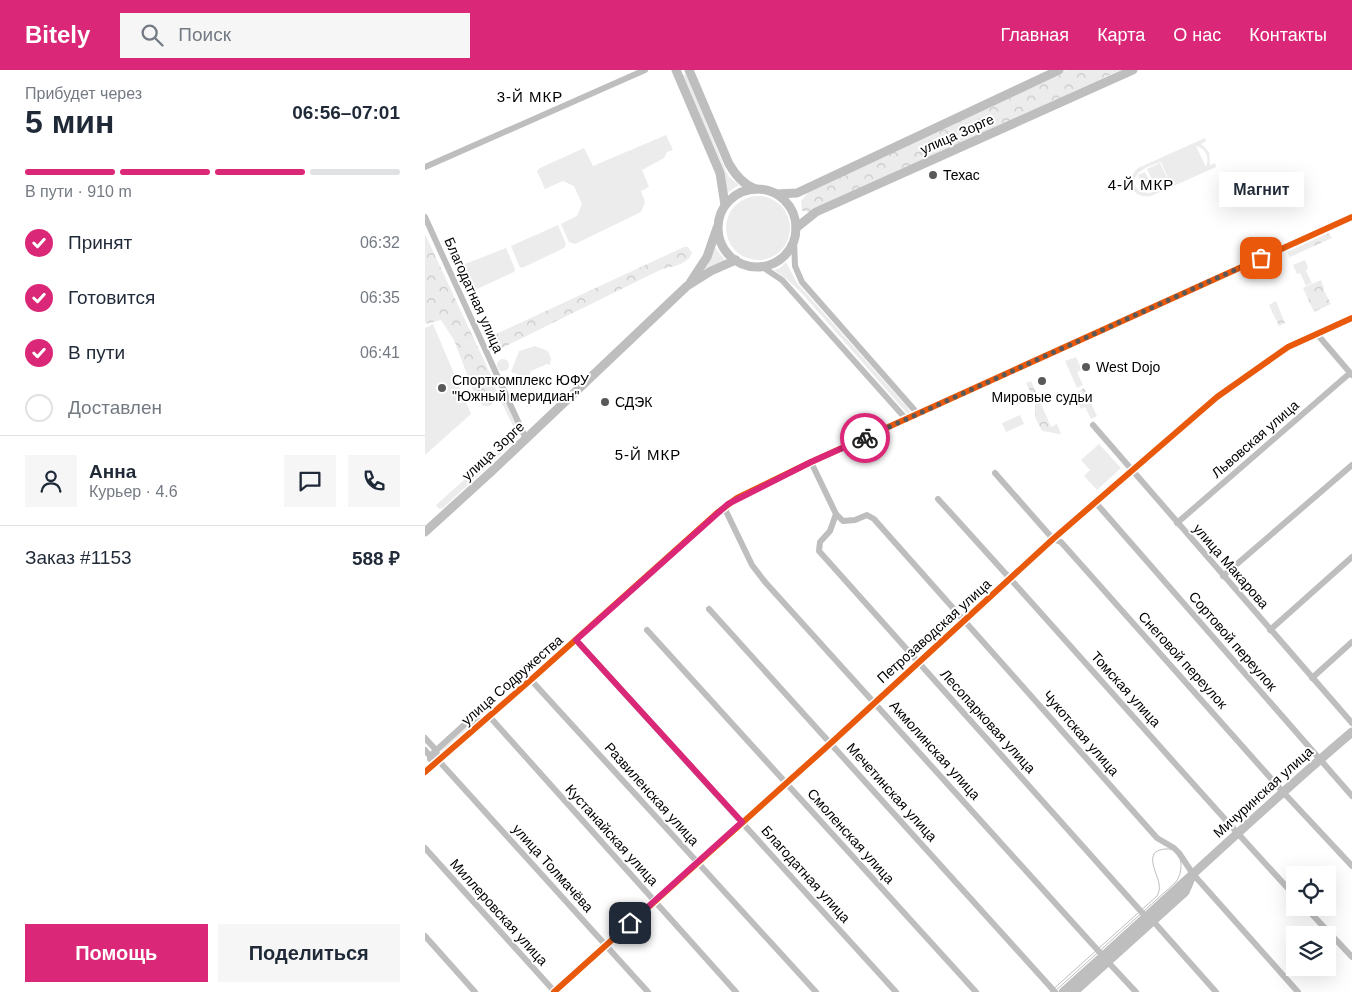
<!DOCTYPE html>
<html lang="ru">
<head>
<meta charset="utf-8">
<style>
	body { margin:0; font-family:Arial,sans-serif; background:#f6f6f7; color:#1f2937; height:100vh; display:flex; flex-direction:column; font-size:19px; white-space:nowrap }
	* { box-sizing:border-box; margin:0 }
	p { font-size:16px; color:#747a83 }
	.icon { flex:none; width:28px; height:28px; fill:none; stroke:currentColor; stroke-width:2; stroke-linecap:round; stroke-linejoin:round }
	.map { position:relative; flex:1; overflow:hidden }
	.side { display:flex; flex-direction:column; background:#fff; width:425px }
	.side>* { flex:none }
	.buttons { position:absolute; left:861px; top:796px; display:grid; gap:10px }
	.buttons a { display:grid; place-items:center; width:50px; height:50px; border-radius:0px; background:#fff; box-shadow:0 5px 20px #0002; font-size:25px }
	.pin { position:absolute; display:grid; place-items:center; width:42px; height:42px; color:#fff; margin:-21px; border-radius:10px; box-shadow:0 2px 8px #0006 }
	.courier { position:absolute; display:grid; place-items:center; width:50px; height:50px; margin:-25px; border:4px solid #db2777; border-radius:50%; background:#fff; color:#222; box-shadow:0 1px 6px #0007 }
	.bubble { position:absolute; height:35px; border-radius:0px; background:#fff; box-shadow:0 5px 20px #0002; font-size:16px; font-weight:800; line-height:35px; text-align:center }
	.head em { font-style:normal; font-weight:800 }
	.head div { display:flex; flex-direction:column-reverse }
	.head { display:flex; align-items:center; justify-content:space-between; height:85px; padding:0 25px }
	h1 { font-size:32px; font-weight:800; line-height:38px }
	.bar { display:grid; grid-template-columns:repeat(4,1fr); gap:8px 5px; align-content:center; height:60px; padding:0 25px }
	.bar i { height:6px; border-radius:4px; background:#e0e1e3 }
	.bar .active { background:#db2777 }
	.bar p { grid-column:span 4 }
	.line { display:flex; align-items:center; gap:12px; padding:0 25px; border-top:1px solid #e0e1e3 }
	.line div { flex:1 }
	.round { display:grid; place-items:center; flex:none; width:52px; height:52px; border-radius:0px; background:#f6f6f7 }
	ol { padding:0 25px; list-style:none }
	li { display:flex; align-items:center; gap:15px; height:55px }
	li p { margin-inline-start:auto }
	li .icon { padding:5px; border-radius:50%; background:#db2777; color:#fff; stroke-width:4 }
	li:last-child { color:#747a83 }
	li i { width:28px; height:28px; border:2px solid #e0e1e3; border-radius:50% }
	.cta { display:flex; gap:10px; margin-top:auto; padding:10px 25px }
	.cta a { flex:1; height:58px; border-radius:0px; background:#db2777; color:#fff; font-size:20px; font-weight:800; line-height:58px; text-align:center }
	.cta a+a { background:#f6f6f7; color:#1f2937 }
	header { display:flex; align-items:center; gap:30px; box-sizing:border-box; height:70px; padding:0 25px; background:#db2777; color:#fff }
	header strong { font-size:24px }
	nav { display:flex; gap:28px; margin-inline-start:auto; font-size:18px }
	.search { width:350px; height:45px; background:#f6f6f7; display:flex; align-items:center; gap:12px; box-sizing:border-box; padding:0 18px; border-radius:0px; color:#747a83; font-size:19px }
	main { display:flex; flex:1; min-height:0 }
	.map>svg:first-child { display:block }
	.green { fill:#ececec; fill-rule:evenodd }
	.forest { fill:url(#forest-crowns) }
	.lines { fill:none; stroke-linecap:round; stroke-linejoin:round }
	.minor { stroke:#bebebe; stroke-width:6 }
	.major { stroke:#bebebe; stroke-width:9 }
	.tram { stroke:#bebebe; stroke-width:1 }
	.cycleway-casing { stroke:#fff; stroke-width:9 }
	.cycleway { stroke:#e8590c; stroke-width:6 }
	.done { stroke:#595959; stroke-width:5; stroke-dasharray:0 9 }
	.route { stroke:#db2777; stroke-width:6 }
	.poi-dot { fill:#595959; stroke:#fff; stroke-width:2 }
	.labels { text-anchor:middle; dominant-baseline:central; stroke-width:4; stroke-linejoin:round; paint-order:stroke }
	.street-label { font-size:14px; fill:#000; stroke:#fff }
	.poi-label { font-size:14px; fill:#000; stroke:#fff; text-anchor:start }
	.neighbourhood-label { font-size:15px; letter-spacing:1px; fill:#000; stroke:#fff }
</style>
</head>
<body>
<header>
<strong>Bitely</strong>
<div class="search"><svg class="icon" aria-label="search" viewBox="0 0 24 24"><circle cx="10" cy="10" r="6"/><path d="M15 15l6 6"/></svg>Поиск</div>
<nav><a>Главная</a><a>Карта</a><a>О нас</a><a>Контакты</a></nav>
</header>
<main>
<section class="side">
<div class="head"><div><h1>5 мин</h1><p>Прибудет через</p></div><em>06:56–07:01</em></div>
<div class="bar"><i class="active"></i><i class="active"></i><i class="active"></i><i></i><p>В пути · 910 m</p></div>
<ol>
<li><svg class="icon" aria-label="check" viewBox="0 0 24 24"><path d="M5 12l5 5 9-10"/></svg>Принят<p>06:32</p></li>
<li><svg class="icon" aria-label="check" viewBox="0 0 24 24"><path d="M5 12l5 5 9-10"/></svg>Готовится<p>06:35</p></li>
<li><svg class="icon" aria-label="check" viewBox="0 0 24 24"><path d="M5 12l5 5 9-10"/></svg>В пути<p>06:41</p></li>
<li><i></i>Доставлен</li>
</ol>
<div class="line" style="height:90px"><a class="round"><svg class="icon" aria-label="person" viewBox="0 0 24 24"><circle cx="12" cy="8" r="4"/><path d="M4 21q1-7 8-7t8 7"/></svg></a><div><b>Анна</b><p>Курьер · 4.6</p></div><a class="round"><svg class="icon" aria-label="chat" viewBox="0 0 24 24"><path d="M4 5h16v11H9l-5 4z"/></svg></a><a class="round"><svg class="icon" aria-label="phone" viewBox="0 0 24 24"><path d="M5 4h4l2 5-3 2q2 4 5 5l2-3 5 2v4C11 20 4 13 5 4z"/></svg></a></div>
<div class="line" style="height:65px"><div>Заказ #1153</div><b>588 ₽</b></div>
<div class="cta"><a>Помощь</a><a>Поделиться</a></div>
</section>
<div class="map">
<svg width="927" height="922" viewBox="0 0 927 922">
	<defs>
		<pattern id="forest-crowns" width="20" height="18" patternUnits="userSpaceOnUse" patternTransform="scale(1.25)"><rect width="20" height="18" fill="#ececec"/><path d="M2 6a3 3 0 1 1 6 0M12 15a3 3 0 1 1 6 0" fill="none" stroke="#c9c9c9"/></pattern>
	</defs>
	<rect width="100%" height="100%" fill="#fff"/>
	<g class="green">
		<path d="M 261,4 L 301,101 L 304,107 L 314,115 L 302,123 L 299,102 L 258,5 Z"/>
		<path d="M 241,65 L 248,80 L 242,82 L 239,88 L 217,100 L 224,117 L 216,121 L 220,132 L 216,142 L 150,174 L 144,172 L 136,154 L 152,146 L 157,134 L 149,116 L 138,111 L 120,119 L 112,101 L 115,98 L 159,78 L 168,96 Z"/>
		<path d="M 780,68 L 781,71 L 776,74 L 784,82 L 785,95 L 790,93 L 791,97 L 726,126 C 707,129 699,111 713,98 ZM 771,76 C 781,78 785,88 781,97 ZM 736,92 L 745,113 L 725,123 L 714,122 L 709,114 C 709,100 725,96 736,92 Z"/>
		<path d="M 735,93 L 744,112 L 731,118 L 722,99 Z"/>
		<path d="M 720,102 L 727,116 L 719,120 L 713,105 Z"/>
		<circle cx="333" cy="158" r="32"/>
		<path d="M 133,155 L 141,174 L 139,178 L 97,198 L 94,196 L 86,176 Z"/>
		<path d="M 290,177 L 302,193 L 278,202 L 286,188 Z"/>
		<path d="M 81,178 L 90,199 L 89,202 L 52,219 L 44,215 L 35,196 Z"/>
		<path d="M 880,190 L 883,197 L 881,201 L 887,213 L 881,216 L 875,203 L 872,204 L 868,195 Z"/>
		<path d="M 361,192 L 372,213 L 483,338 L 486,344 L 483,344 L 479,340 L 375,221 L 359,207 L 349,200 L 355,198 Z"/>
		<path d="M 8,254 L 46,344 L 0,385 L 0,258 Z"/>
		<path d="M 110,276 L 123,281 L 126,288 L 125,295 L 122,294 L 106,301 L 103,308 L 86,302 L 94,281 Z"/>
		<path d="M 651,287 L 657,300 L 652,302 L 658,315 L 652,318 L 640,291 Z"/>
		<circle cx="78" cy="295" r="6"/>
		<path d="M 80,329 L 95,362 L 94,367 L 18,438 L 14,439 L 11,435 L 88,366 L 89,358 L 76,331 Z"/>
		<path d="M 595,345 L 599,354 L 581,362 L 577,353 Z"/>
		<path d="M 674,374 L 696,398 L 672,420 L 659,406 L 665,400 L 656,390 Z"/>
		<path d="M 46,655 L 47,658 L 22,680 L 15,681 L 38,658 Z"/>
	</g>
	<g class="forest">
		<path d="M 641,0 L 696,0 L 385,142 L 377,141 L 376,131 L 384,121 Z"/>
		<path d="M 904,163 L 907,168 L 865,187 L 862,182 Z"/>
		<path d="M 0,164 L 69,312 L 73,330 L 64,336 L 58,336 L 47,318 L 29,270 L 16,250 L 1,254 L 0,252 Z"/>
		<path d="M 259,177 L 263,177 L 267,183 C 262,196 246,196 235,200 L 69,282 L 65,281 L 64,276 L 69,272 L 66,267 L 71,264 Z"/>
		<path d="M 838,193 L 840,198 L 818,208 L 816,203 Z"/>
		<path d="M 896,210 L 899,218 L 898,219 L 906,234 L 889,242 L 878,218 Z"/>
		<path d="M 851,231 L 860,253 L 854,256 L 844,235 Z"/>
		<path d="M 606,311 L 626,357 L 632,354 L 636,364 L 617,361 L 610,347 L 610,332 L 601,313 Z"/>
		<path d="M 659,318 L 672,346 L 666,349 L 660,337 L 656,339 L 652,330 L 657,327 L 654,321 Z"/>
	</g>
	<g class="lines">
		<g class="minor">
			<path d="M 0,97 L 220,0"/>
			<path d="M 0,147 L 101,369"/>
			<path d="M 369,169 L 370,196 L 377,212 L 493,344"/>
			<path d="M 336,196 L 357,210 L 481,349"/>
			<path d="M 892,264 L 927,305"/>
			<path d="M 668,355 L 927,653"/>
			<path d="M 386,392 L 411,444 L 418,451 L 430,450 L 442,445 L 449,449 L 732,768 L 749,778 L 754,783 L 768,804 L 873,922"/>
			<path d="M 570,403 L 628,469 L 636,472 L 858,722 L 927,796"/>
			<path d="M 513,429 C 633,560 749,695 870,826"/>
			<path d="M 671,433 L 927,726"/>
			<path d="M 299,437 L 327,495 L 340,512 L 678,886"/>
			<path d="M 411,444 L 405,461 L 395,472 L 394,481 L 721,847"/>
			<path d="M 752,453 L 925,303"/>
			<path d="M 798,506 L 927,395"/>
			<path d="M 284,539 L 630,922"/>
			<path d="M 222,560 L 551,922"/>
			<path d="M 845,560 L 927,487"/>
			<path d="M 151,570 L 471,922"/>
			<path d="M 887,608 L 927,572"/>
			<path d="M 106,610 L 391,922"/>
			<path d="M 64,646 L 311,922"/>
			<path d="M 0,668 L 11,680 L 12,684"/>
			<path d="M 0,680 L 5,686 L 13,690 L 223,922"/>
			<path d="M 5,689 L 5,686 L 40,654 L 59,650"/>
			<path d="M 0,702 L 109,607 L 292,443 L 312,428 L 386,392 L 927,147"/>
			<path d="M 0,778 L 130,922"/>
			<path d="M 881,838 L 927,887"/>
			<path d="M 728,851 L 791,922"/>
			<path d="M 0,866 L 50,922"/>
			<path d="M 683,892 L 711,922"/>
			<path d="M 129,922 L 406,673 L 628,469 L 792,327 L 863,277 L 927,248"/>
		</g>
		<g class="major">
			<path d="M 251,0 L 295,103 L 300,135"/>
			<path d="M 264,0 L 304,94 C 311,106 318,114 330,119"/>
			<circle cx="332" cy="158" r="39"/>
			<path d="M 352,124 L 372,123 L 634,0"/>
			<path d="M 371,158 L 391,142 L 708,0"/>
			<path d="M 265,213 L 282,187 L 292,158"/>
			<path d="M 0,462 L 67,401 L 262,216 L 286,201 L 311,190"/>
			<path d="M 638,922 C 735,836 828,746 927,662"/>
			<path d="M 649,922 L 760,822 L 766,808"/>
		</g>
		<path class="tram" d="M 625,922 L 732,826 C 734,822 735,819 734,814 C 733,804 717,781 740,779 C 759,777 759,801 751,812 L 629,922"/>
		<defs>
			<g id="cycleway">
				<path d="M 0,702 L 109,607 L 292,443 L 312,428 L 386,392 L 927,147"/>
				<path d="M 129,922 L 406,673 L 628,469 L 792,327 L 863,277 L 927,248"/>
			</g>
		</defs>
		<use href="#cycleway" class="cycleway-casing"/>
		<use href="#cycleway" class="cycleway"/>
	</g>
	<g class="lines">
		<path class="done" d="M 440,368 L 836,188"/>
		<path class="route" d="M 205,853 L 317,752 L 151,570 L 303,434 L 386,392 L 440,368"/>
	</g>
	<g class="poi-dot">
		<circle cx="508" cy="105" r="5"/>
		<circle cx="661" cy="297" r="5"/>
		<circle cx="617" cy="311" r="5"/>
		<circle cx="17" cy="318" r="5"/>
		<circle cx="180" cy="332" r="5"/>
	</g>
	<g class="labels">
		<g class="street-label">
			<text transform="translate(532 64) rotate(-24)">улица Зорге</text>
			<text transform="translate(49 225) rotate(66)">Благодатная улица</text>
			<text transform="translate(830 369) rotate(-41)">Львовская улица</text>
			<text transform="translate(68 381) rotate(-43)">улица Зорге</text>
			<text transform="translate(806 496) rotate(49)">улица Макарова</text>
			<text transform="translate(509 561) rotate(-42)">Петрозаводская улица</text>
			<text transform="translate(808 571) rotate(49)">Сортовой переулок</text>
			<text transform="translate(758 590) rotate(48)">Снеговой переулок</text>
			<text transform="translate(87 610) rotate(-41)">улица Содружества</text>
			<text transform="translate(701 619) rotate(48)">Томская улица</text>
			<text transform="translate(563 651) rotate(48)">Лесопарковая улица</text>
			<text transform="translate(656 663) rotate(49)">Чукотская улица</text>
			<text transform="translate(510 680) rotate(48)">Акмолинская улица</text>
			<text transform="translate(467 722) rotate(48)">Мечетинская улица</text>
			<text transform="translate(838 722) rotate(-42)">Мичуринская улица</text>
			<text transform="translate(227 724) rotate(48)">Развиленская улица</text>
			<text transform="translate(187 765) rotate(48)">Кустанайская улица</text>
			<text transform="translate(426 766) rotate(48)">Смоленская улица</text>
			<text transform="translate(128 798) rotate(48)">улица Толмачёва</text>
			<text transform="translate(381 804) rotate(48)">Благодатная улица</text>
			<text transform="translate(74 842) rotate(48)">Миллеровская улица</text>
		</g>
		<g class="poi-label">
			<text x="518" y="105">Техас</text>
			<text x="671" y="297">West Dojo</text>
			<text x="27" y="310">Спорткомплекс ЮФУ<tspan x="27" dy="16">"Южный меридиан"</tspan></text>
			<text x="617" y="327" text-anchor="middle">Мировые судьи</text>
			<text x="190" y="332">СДЭК</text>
		</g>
		<g class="neighbourhood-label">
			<text x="105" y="26">3-Й МКР</text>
			<text x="716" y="114">4-Й МКР</text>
			<text x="223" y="384">5-Й МКР</text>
		</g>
	</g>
</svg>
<div class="buttons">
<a><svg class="icon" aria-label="locate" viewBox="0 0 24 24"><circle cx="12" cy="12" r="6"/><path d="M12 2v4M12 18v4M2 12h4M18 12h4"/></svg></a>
<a><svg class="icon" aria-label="layers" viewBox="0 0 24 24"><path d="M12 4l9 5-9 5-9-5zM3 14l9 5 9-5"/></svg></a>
</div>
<div class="pin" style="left:836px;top:188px;background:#ea580c"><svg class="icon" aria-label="bag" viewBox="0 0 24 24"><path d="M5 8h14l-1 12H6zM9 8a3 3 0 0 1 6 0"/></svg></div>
<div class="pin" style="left:205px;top:853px;background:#1f2937"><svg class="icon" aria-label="home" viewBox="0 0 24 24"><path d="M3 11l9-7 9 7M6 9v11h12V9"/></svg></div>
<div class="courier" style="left:440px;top:368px"><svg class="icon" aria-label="bike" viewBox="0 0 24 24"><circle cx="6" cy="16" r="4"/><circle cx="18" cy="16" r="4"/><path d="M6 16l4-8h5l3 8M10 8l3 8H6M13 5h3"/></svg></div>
<div class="bubble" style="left:794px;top:102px;width:85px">Магнит</div>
</div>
</main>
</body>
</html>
